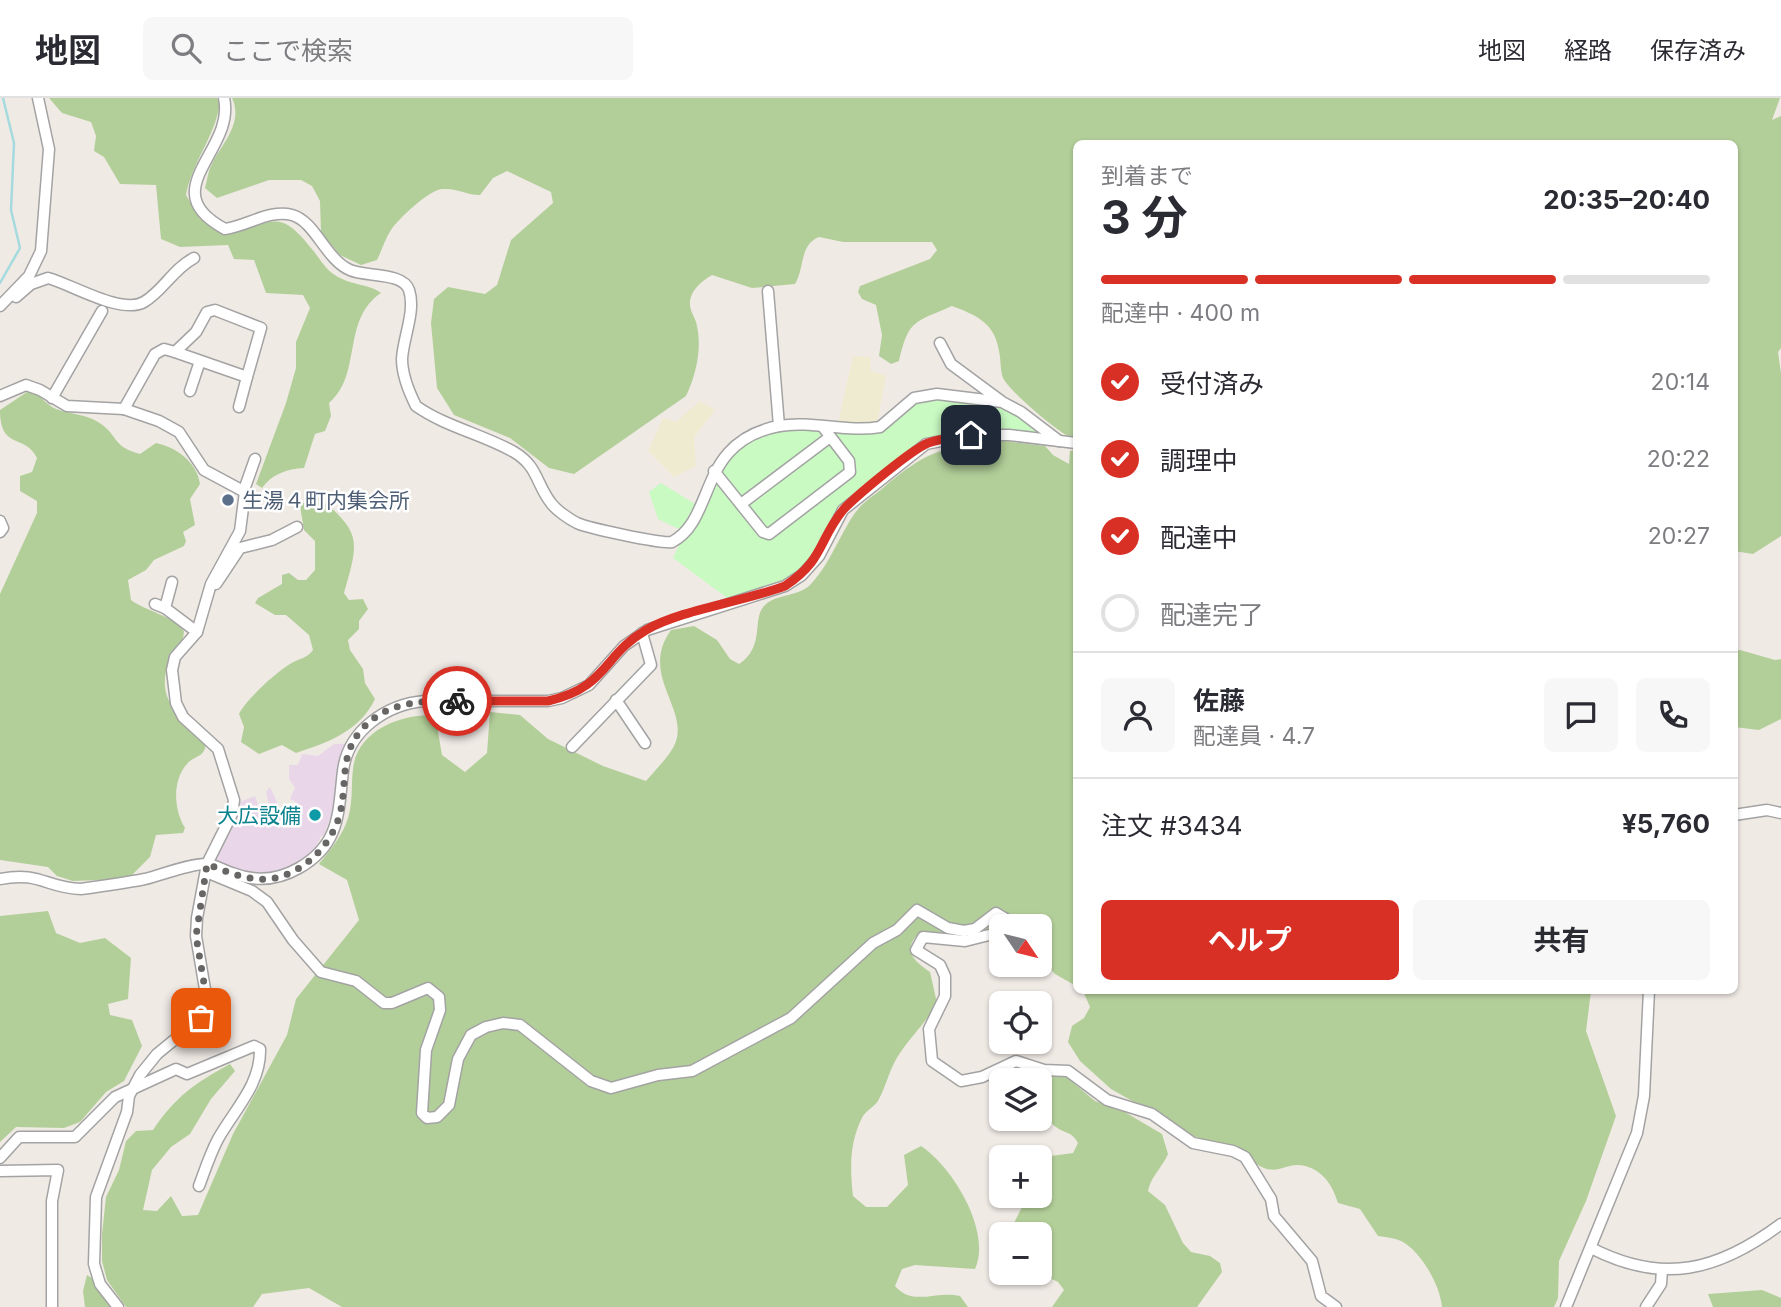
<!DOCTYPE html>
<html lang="ja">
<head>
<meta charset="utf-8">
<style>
	body { margin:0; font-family:Inter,"Noto Sans JP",sans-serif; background:#f7f7f7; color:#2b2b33; height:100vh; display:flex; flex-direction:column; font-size:26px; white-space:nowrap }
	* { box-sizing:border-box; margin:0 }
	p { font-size:23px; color:#7c7c81 }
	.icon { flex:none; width:38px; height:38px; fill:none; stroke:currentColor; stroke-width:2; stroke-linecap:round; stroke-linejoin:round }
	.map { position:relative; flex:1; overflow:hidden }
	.sheet { position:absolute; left:1073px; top:42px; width:665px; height:854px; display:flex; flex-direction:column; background:#fff; border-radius:10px; box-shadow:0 2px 5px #0004 }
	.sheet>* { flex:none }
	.needle { width:46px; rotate:125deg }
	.tools { position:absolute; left:989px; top:816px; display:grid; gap:14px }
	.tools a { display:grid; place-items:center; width:63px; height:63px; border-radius:10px; background:#fff; box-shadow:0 2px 5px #0004; font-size:35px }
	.pin { position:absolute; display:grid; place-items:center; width:60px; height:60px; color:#fff; margin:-30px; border-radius:14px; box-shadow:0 4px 10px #0006 }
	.courier { position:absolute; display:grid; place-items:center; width:70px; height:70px; margin:-35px; border:5px solid #d93025; border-radius:50%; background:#fff; color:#222; box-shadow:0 2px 9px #0007 }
	.head em { font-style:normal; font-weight:700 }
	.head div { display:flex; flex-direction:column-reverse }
	.head { display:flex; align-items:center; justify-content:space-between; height:119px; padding:0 28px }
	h1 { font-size:46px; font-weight:700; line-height:52px }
	.bar { display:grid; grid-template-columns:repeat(4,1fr); gap:10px 7px; align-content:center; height:84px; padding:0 28px }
	.bar i { height:9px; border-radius:5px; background:#e1e1e2 }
	.bar .current { background:#d93025 }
	.bar p { grid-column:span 4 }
	.line { display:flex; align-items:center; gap:18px; padding:0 28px; border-top:2px solid #e1e1e2 }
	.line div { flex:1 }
	.round { display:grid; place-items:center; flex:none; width:74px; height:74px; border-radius:10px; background:#f7f7f7 }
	ol { padding:0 28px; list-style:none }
	li { display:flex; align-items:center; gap:21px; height:77px }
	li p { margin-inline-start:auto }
	li .icon { padding:7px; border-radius:50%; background:#d93025; color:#fff; stroke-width:4 }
	li:last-child { color:#7c7c81 }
	li i { width:38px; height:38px; border:4px solid #e1e1e2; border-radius:50% }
	.primary-button { display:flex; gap:14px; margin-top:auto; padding:14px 28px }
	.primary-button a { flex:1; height:80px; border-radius:10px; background:#d93025; color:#fff; font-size:28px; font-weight:700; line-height:80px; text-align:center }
	.primary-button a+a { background:#f7f7f7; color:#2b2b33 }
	header { display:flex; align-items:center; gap:42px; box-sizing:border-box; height:98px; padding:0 35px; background:#fff; border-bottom:2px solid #e1e1e2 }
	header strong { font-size:33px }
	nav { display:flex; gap:38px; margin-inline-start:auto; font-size:24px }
	.search { width:490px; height:63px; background:#f7f7f7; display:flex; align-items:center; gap:18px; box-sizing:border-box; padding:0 24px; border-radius:10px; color:#7c7c81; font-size:26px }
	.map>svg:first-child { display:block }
	.industrial { fill:#e9d7e9 }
	.farmland { fill:#efebd0 }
	.forest { fill:#b3cf99 }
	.park { fill:#c8fac2 }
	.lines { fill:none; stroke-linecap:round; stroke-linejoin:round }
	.stream { stroke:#a5dbde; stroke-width:2.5 }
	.minor-casing { stroke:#a3a3a3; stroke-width:13 }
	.minor { stroke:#fff; stroke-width:10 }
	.done { stroke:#686664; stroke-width:7; stroke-dasharray:0 12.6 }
	.route { stroke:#d93025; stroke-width:9 }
	.service-dot { fill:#5c6f8a; stroke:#fff; stroke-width:2.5 }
	.culture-dot { fill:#0f9aa8; stroke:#fff; stroke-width:2.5 }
	.labels { text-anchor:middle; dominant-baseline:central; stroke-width:5; stroke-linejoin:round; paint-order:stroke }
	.service-label { font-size:21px; fill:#4e5e75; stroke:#fff; text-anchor:start }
	.culture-label { font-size:21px; fill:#0d838f; stroke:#fff; text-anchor:end }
</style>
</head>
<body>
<header>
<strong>地図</strong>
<div class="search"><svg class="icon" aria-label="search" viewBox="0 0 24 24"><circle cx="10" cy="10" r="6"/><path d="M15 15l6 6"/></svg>ここで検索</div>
<nav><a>地図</a><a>経路</a><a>保存済み</a></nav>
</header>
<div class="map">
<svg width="1781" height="1209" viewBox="0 0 1781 1209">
	<rect width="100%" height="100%" fill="#f0eae5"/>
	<path class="industrial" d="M 334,646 L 345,646 L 337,699 L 324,738 L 321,738 L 315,752 L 300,767 L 258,781 L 212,765 L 237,705 L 255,698 L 262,718 L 270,711 L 266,694 L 270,689 L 288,727 L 296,704 L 290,701 L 295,690 L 289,681 L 289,667 L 298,667 L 302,656 L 318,658 Z"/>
	<g class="farmland">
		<path d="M 853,258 L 871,259 L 870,273 L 886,277 L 877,327 L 838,325 Z"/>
		<path d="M 700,303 L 715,312 L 694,339 L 696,368 L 674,379 L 648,353 L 663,320 L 676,324 Z"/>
	</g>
	<g class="forest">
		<path d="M 49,0 L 217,0 L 220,5 C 215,39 192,64 186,97 L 200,121 L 227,136 C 272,126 278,108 311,150 C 318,158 324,169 332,175 C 349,188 368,185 381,195 C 341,222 363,276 329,305 L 331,318 L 325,333 L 315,336 L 304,370 C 287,371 272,376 262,390 L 256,386 L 286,305 L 296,270 L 296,244 L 310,210 L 303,197 L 266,195 L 254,162 L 234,161 L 228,147 L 180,149 L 161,141 L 156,87 L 120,86 L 104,59 L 94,53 L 96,38 L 91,24 L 62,15 Z"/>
		<path d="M 232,0 L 1780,0 L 1772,22 L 1781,18 L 1781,250 L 1778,254 L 1781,275 L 1781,438 L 1753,456 L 1734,453 L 1734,46 L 1076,46 L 1076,342 C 1062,338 1009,293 1003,280 C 1000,272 1001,261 999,253 C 995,225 976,217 952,208 C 914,225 909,221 899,263 L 891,266 L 879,258 L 882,237 L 876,207 L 862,201 L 858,194 L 860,188 L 930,161 L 937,152 L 932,144 L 843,144 L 819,139 C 799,147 805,170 795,186 L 752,190 L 712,177 C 702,183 689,193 690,207 C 690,213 696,221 697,228 C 702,251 696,277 686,298 L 574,376 L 549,370 L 510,340 L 454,317 L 437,290 L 431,225 L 434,201 L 448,189 L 485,196 L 497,187 L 511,142 L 553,105 L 551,94 L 507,73 L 493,80 L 480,97 C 467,97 457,90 443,91 C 430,91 398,121 391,132 C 385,141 382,152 377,162 L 361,167 L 340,157 L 321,134 L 320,103 L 312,88 L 301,82 L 269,82 L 217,100 L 205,90 C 207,83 208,74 211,68 C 221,46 244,26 232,0 Z"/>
		<path d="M 30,292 C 41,297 46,307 56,311 C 70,316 85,316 98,324 C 118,336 112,349 140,356 L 156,345 C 176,349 197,364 200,386 L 190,401 L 195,427 L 183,434 L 186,443 L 184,448 L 154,462 L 146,472 L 128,482 L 131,502 C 147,514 170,516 184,533 C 184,545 177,546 172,556 C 152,600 177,616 206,644 C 205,661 195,656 186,667 C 172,684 174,712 185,730 L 183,735 L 156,737 L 150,759 L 128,781 L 73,783 L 57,778 L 48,769 L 0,762 L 0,496 L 37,415 L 37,403 L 20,393 L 20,378 L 32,374 L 37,360 C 25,335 0,353 0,312 Z"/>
		<path d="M 1004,343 L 1045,348 L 1053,357 L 1069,366 L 1070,353 L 1076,352 L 1076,888 L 1055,876 L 1040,860 L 1040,828 L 1001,828 L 1001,831 L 956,838 L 921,834 C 901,850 913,863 930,874 L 937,905 C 926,925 910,939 898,958 C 889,972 886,989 878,1003 C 874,1009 867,1012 863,1018 C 849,1044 850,1071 853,1098 L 866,1109 L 887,1109 L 908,1087 L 904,1057 L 921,1048 C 953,1069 992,1134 975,1171 L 915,1167 L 902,1171 L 895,1188 C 913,1209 936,1192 960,1198 L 968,1209 L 342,1209 L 309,1190 L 262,1196 L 253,1209 L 126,1209 L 107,1182 L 102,1163 L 102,1136 L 106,1099 L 119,1072 L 126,1043 L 136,1033 L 153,1032 C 175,999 195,985 230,966 L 235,973 L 211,1001 L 190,1036 L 171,1049 L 152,1072 L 143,1112 L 157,1113 L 171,1098 L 182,1118 L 198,1117 L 233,1036 L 287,937 L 296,901 L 359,822 L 347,782 L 319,766 C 330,752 343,737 348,720 C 353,705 351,687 353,671 C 357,632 401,616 435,617 L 442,657 L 465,674 L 487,655 L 490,614 L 520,617 L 548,641 L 603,668 L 646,683 C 655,672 668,660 674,648 C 692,612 638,578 671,532 L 694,528 L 717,542 L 730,561 L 739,566 C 767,547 750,519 766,506 C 778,496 799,498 810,487 C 830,466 839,438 855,415 C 862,405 874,397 883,390 C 928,351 946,348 1004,343 Z"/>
		<path d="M 315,396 C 361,434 360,440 344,495 L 349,502 L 363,501 L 368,511 L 359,523 L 359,531 L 348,542 L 350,552 L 363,571 L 365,585 L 375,601 C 360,633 327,645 296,655 L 282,647 L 259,656 L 241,644 L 244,629 L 239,616 C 247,601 275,575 290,566 C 300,560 306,561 313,552 L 309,537 L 286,517 L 275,517 L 255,505 L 258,500 L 282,486 L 282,477 L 289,475 L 298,482 L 306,482 L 315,472 L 315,443 L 304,432 L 300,408 Z"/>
		<path d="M 1740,552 L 1775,562 L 1781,561 L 1781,621 L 1759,632 L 1734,629 L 1734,553 Z"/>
		<path d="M 48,813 L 56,835 L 80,845 L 105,840 L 131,860 L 128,901 L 108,906 L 110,917 L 132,922 L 142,948 L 124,983 L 106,994 L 80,1024 L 64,1030 L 16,1029 L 0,1044 L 0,818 Z"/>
		<path d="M 1083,893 L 1591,893 L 1586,933 L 1616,1018 L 1586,1103 L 1559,1163 L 1558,1200 L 1554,1209 L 1442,1209 C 1440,1187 1421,1153 1401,1143 C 1394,1140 1385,1139 1378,1138 L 1360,1111 L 1338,1105 C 1332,1085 1320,1068 1297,1067 C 1286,1067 1277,1075 1264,1070 C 1255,1067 1247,1056 1238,1051 C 1224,1045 1210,1045 1196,1039 L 1111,991 L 1080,963 L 1068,944 L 1072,928 L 1084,920 L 1090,909 Z"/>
		<path d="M 1018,967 L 1065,978 L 1095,1003 L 1123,1013 L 1162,1036 L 1168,1056 C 1162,1070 1151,1078 1148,1093 L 1165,1107 L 1183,1145 L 1191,1154 L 1210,1158 L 1220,1165 L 1222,1174 L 1197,1209 L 1052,1209 L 1064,1192 L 1058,1184 L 1037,1174 L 1040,1174 L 1040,1136 L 1010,1136 L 1010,1133 L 1024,1105 L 1039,1102 L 1042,1098 L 1040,1067 L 1051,1058 L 1073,1055 L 1078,1045 C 1072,1033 1065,1036 1056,1029 C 1043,1021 1040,994 1040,982 L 995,982 L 994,977 Z"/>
		<path d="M 87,1177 L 95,1182 L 96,1191 L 112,1209 L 85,1209 L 83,1193 Z"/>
		<path d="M 1762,1192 L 1781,1200 L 1781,1209 L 1713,1209 L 1708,1196 Z"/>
	</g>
	<g class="park">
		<path d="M 939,299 L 1005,308 L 1055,340 L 944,341 L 903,358 L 868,391 L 828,437 L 810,468 L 785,488 L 734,505 L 673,460 C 698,408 719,343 783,330 C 811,325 852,331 881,332 L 911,303 Z"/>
		<path d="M 661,385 L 695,406 L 681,432 L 658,421 L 649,394 Z"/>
	</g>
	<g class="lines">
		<path class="stream" d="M 0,185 L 20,150 L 11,112 L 14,45 L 3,0"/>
		<defs>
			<g id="minor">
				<path d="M 224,0 C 236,53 152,92 225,131 C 247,128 270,111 292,117 C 315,123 326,162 350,172 C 365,179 403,174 409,192 C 416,213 403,240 402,261 C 402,277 409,294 416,308 C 446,329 482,336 514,354 C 538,368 536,386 551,405 C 556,412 569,421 577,425 C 588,430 661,446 672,444 C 717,420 696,344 779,328 C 812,322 847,335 880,329 L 914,300 L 937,296 L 1002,304 L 1021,314 L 1059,343"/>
				<path d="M 768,193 L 779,328"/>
				<path d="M 16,199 L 31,186 L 48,180 C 71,186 121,217 144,204 C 163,193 173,171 194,160"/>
				<path d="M 0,208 L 29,178 L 41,153 L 49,51 L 38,0"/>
				<path d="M 215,212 L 261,230 L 247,279 L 175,254 L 196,234 L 207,214 Z"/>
				<path d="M 940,245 L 951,266 L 1001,303"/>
				<path d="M 190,293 L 200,263"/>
				<path d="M 0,298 L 26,287 L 40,292 L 67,308 L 124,311 L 159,323 L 179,334 L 204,372 L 245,394 L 240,433 L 211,486 L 197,534 L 175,559 L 172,572 L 176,605 L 183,619 L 218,651 L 234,702 L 232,716 L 207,766 L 197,820 L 196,838 L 206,897 L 201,920 L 157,956 L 140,977 L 129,998 L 127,1014 L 96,1099 L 94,1166 L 100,1186 L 118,1209"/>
				<path d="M 52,300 L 102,213"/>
				<path d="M 239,309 L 247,279"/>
				<path d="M 124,311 L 155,256 L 164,251 L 175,254"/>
				<path d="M 714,373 L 763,434 L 769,436 L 850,374 L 849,363 L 823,329"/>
				<path d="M 244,392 L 255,361"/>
				<path d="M 741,406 L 830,339"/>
				<path d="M 0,423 L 3,430 L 0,434"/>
				<path d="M 172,484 L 165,510 L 197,534"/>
				<path d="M 216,486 L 240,450 L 272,442 L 297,429"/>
				<path d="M 155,506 L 165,510"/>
				<path d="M 616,602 L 645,645"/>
				<path d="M 572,649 L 651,567 L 642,535"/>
				<path d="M 1734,717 L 1767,712 L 1781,715"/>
				<path d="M 207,767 L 211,776 L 252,793 L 267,804 L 293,842 L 321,874 L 356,883 L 384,905 L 392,905 L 428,890 L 439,899 L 440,912 L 426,952 L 422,1015 L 427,1020 L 437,1019 L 449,1007 L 458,961 L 465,948 L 471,937 L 486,929 L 503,925 L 520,927 L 591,983 L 611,990 L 658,977 L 692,973 L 791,920 L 873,845 L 897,832 L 917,812 L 948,830 L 964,833 L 975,831 L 996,815 L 1006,821 L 1006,828"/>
				<path d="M 0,781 C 40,773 46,790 81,791 C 103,788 124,785 145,781 C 161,777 192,765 207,766 C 215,767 225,773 232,775 C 255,784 278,782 299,770 C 341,746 338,714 343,673 C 348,632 387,606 425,603 L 548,603 L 562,600 L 589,587 L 624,548 L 647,532 L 785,488 L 802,477 L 819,458 L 843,412 L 926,346 L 971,337 L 1009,337 L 1076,345"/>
				<path d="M 1001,834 L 965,843 L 923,839 L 916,852 L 940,867 L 945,878 L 945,898 L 929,931 L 932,963 L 961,983 L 982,979 L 1016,963 L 1044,972 L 1068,973 L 1107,1002 L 1152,1016 L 1193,1045 L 1233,1053 L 1245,1059 L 1271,1101 L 1274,1118 L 1312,1163 L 1321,1198 L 1336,1209"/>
				<path d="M 0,1060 L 19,1039 L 75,1039 L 115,999 L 176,971 L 187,976 L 254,948 L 260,951 C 261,987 234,1012 218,1041 C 210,1056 205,1072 199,1088"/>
				<path d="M 0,1073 L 58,1072 L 52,1103 L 52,1209"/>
				<path d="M 1591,1150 C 1663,1187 1718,1173 1781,1126"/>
				<path d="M 1566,1209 L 1637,1035 L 1644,998 L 1649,892"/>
				<path d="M 1646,1209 L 1661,1186 L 1662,1172"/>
			</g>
		</defs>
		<use href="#minor" class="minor-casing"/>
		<use href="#minor" class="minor"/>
	</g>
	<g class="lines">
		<path class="done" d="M 201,920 L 206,897 L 196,838 L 207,766 C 223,772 240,780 258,781 C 297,784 334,748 341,711 C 347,681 340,655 363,630 C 388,603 423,603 457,603"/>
		<path class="route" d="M 457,603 L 548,603 C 607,590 603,557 646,532 C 680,512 745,503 785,488 C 824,462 818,443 843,412 C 856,398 911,352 928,345 C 942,340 957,339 971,337"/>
	</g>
	<circle class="service-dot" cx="228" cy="402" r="7"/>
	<circle class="culture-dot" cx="315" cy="717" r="7"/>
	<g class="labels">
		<g class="service-label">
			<text x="242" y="402">生湯４町内集会所</text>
		</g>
		<g class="culture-label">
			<text x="301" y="717">大広設備</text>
		</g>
	</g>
</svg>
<div class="tools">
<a><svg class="needle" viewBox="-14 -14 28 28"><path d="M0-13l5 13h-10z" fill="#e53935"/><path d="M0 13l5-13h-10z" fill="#7c7c81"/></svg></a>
<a><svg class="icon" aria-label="locate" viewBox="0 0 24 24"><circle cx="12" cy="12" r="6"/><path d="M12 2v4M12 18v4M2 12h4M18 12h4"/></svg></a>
<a><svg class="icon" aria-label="layers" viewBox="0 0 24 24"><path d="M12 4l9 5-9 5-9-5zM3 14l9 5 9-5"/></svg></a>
<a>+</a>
<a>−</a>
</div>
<div class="pin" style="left:201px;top:920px;background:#ea580c"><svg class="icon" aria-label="bag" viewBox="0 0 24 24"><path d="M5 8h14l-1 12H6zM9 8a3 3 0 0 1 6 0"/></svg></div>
<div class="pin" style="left:971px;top:337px;background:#1f2937"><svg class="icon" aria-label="home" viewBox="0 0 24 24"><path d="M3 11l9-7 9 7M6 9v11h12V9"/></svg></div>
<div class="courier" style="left:457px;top:603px"><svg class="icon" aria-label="bike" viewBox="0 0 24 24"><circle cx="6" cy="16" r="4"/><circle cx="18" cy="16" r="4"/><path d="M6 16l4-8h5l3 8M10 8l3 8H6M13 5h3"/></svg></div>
<section class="sheet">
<div class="head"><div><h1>3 分</h1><p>到着まで</p></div><em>20:35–20:40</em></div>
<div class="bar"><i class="current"></i><i class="current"></i><i class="current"></i><i></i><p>配達中 · 400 m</p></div>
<ol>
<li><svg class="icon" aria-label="check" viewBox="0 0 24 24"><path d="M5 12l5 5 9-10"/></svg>受付済み<p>20:14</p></li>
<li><svg class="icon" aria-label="check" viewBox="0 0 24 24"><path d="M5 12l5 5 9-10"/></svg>調理中<p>20:22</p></li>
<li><svg class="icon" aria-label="check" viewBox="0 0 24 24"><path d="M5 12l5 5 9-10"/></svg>配達中<p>20:27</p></li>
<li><i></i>配達完了</li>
</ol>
<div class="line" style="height:126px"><a class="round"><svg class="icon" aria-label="person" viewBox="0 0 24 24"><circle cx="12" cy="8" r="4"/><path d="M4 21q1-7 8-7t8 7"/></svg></a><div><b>佐藤</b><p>配達員 · 4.7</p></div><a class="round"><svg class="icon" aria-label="chat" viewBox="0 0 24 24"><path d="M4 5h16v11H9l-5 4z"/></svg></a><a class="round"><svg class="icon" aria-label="phone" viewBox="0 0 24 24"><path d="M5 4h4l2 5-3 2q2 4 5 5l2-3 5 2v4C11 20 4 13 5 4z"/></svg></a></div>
<div class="line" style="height:91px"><div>注文 #3434</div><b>¥5,760</b></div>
<div class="primary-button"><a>ヘルプ</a><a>共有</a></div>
</section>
</div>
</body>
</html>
